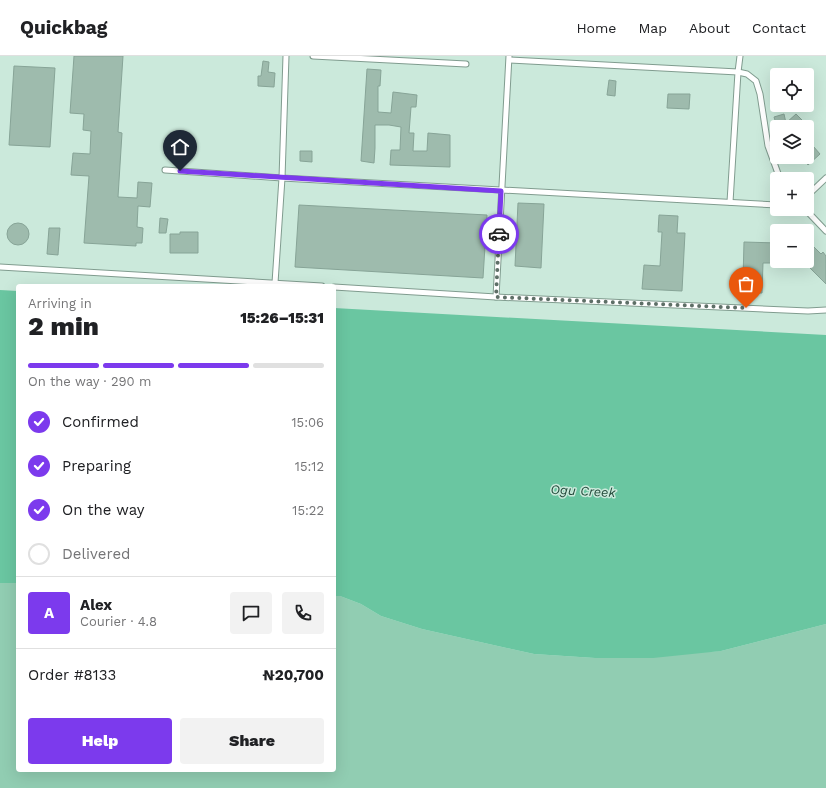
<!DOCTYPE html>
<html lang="en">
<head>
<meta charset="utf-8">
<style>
	body { margin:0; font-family:"Work Sans",sans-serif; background:#f2f2f2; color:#202124; height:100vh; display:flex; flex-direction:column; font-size:15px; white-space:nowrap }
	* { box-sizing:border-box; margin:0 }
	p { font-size:13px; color:#757577 }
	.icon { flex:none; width:22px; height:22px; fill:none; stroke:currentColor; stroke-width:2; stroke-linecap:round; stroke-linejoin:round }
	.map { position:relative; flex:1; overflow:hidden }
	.drawer { position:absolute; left:16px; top:228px; width:320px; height:488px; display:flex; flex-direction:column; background:#fff; border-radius:4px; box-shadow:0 4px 16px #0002 }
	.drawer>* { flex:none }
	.controls { position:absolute; left:770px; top:12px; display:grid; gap:8px }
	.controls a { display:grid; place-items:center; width:44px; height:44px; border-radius:4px; background:#fff; box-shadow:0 4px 16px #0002; font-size:20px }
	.pin { position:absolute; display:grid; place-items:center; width:34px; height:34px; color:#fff; margin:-41px -17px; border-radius:50% 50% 50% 0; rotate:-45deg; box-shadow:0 0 4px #0007 }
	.pin .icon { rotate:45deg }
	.courier { position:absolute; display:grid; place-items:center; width:40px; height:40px; margin:-20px; border:3px solid #7c3aed; border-radius:50%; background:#fff; color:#222; box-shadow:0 1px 5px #0007 }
	.headline em { font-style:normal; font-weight:800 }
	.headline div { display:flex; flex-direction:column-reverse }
	.headline { display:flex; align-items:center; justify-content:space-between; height:68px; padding:0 12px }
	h1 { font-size:26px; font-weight:800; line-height:30px }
	.bar { display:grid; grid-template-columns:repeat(4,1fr); gap:6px 4px; align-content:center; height:48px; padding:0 12px }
	.bar i { height:5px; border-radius:3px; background:#e0e0e0 }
	.bar .selected { background:#7c3aed }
	.bar p { grid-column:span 4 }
	.line { display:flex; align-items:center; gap:10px; padding:0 12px; border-top:1px solid #e0e0e0 }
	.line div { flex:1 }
	.round { display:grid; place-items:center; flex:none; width:42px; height:42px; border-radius:4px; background:#f2f2f2 }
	ol { padding:0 12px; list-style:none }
	li { display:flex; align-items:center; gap:12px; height:44px }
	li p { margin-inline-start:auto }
	li .icon { padding:4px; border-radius:50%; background:#7c3aed; color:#fff; stroke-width:4 }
	li:last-child { color:#757577 }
	li i { width:22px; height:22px; border:2px solid #e0e0e0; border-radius:50% }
	.action { display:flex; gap:8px; margin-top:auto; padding:8px 12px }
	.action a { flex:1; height:46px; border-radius:4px; background:#7c3aed; color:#fff; font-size:16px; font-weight:800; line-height:46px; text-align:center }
	.action a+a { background:#f2f2f2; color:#202124 }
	header { display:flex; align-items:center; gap:24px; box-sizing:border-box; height:56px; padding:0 20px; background:#fff; border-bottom:1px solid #e0e0e0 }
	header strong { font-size:19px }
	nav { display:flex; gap:22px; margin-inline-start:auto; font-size:14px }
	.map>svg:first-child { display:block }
	.green { fill:#91cdb2 }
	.water { fill:#6ac6a1 }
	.building { fill:#9ebbad; stroke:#87a497 }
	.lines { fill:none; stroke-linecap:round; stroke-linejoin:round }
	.lane-casing { stroke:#809c8f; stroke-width:7 }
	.lane { stroke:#fff; stroke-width:5 }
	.done { stroke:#5e6f67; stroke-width:4; stroke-dasharray:0 7.2 }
	.route { stroke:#7c3aed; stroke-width:5 }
	.labels { text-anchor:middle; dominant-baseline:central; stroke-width:3; stroke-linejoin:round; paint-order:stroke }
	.water-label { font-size:13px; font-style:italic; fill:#214939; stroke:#cbe9db }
</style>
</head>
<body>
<header>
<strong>Quickbag</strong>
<nav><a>Home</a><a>Map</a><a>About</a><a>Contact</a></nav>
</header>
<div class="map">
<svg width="826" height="732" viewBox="0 0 826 732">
	<rect width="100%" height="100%" fill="#cbe9db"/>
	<path class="green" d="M 0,527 L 18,527 L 18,714 L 334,714 L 334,540 L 340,540 L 361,548 L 381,560 L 422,573 L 534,598 L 595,602 L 721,595 L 826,568 L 826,732 L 0,732 Z"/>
	<g class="water">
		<path d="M 0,234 L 18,235 L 18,527 L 0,527 Z"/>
		<path d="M 334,252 L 826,279 L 826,568 L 721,595 L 653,602 L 595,602 L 534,598 L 422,573 L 381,560 L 361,548 L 340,540 L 334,540 Z"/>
	</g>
	<g class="building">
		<path d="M 74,0 L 123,0 L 118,76 L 122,77 L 118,141 L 137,142 L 138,126 L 152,127 L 150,151 L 138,150 L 137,171 L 143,172 L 142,187 L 136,187 L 136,190 L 84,187 L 89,120 L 71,119 L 73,97 L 90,98 L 91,75 L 83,74 L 84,58 L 70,57 Z"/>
		<path d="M 263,5 L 269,6 L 268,16 L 275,17 L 274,31 L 258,30 L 258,20 L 261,20 Z"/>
		<path d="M 14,10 L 55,12 L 50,91 L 9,89 Z"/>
		<path d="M 367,13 L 381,14 L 380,30 L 378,30 L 378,56 L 391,57 L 393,36 L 417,39 L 416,51 L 411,51 L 409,77 L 414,77 L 413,95 L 427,95 L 428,77 L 450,79 L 450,111 L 390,109 L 391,94 L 400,94 L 401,71 L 389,69 L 375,69 L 375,92 L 374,107 L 361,105 Z"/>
		<path d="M 609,24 L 616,25 L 615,40 L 607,39 Z"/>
		<path d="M 668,38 L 690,38 L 689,53 L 667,52 Z"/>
		<path d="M 784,58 L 786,67 L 796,58 L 809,71 L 797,71 L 794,67 L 777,71 L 774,61 Z"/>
		<path d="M 807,83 L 820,98 L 808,109 L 802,102 L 807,101 Z"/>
		<path d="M 300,95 L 312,95 L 312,106 L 300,105 Z"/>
		<path d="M 518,147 L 544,148 L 541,212 L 515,210 Z"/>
		<path d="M 299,149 L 487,159 L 483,222 L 295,211 Z"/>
		<path d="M 659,159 L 678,160 L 677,177 L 685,177 L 682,235 L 642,233 L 644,209 L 660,210 L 662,176 L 658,176 Z"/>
		<path d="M 160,162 L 168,163 L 166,177 L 159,177 Z"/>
		<circle cx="18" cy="178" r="11"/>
		<path d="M 49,172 L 60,172 L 58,199 L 47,198 Z"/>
		<path d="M 180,176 L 198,176 L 198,197 L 170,197 L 170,178 L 180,178 Z"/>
		<path d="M 807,184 L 821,198 L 823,196 L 826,200 L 826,228 L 807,209 Z"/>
		<path d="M 744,186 L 777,187 L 777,207 L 763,207 L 762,237 L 751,237 L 752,224 L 743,224 Z"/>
	</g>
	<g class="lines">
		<defs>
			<g id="lane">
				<path d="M 313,0 L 466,8"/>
				<path d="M 510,4 L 738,16 L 747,18 L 756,25 L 760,38 L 768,90 L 780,123"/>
				<path d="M 165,114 L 282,122 L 777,149"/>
				<path d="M 807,140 L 826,122"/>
				<path d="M 730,146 L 738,16 L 740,0"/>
				<path d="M 805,153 L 826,175"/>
				<path d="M 0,211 L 322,230"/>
				<path d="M 275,227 L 282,122 L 286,0"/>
				<path d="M 334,231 L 496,241 L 808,255 L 826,254"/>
				<path d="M 496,241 L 509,0"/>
			</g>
		</defs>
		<use href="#lane" class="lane-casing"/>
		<use href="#lane" class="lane"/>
	</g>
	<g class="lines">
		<path class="done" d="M 499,178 L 496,241 L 746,252"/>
		<path class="route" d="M 180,115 L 501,135 L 499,178"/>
	</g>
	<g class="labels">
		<g class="water-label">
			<text transform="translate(583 435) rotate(3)">Ogu Creek</text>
		</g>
	</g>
</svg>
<div class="controls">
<a><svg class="icon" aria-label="locate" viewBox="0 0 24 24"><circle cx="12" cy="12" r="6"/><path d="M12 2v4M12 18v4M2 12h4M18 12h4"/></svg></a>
<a><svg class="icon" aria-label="layers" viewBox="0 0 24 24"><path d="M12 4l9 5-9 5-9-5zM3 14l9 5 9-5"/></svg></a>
<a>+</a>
<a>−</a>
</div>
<div class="pin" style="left:746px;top:252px;background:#ea580c"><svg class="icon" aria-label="bag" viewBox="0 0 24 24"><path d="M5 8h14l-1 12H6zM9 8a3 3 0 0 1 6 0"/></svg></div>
<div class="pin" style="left:180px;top:115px;background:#1f2937"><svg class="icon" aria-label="home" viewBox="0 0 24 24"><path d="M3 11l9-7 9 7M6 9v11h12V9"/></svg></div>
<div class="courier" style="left:499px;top:178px"><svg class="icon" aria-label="car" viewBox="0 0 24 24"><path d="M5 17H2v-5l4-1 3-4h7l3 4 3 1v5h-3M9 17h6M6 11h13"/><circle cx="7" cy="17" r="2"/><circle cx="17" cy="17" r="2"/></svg></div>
<section class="drawer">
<div class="headline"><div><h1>2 min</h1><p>Arriving in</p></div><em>15:26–15:31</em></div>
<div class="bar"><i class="selected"></i><i class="selected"></i><i class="selected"></i><i></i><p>On the way · 290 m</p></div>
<ol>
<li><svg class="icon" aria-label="check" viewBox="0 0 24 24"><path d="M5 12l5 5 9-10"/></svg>Confirmed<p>15:06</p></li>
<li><svg class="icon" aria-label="check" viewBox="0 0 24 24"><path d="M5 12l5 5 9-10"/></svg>Preparing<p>15:12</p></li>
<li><svg class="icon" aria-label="check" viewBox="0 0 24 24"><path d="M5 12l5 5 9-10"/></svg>On the way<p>15:22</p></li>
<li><i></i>Delivered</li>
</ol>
<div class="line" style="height:72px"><b class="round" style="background:#7c3aed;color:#fff">A</b><div><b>Alex</b><p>Courier · 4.8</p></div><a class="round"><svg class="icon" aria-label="chat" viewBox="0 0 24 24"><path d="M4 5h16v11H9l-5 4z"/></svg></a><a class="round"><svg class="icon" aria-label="phone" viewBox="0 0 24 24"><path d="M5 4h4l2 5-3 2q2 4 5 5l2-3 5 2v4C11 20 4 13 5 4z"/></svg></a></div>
<div class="line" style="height:52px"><div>Order #8133</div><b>₦20,700</b></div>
<div class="action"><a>Help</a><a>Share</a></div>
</section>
</div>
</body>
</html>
